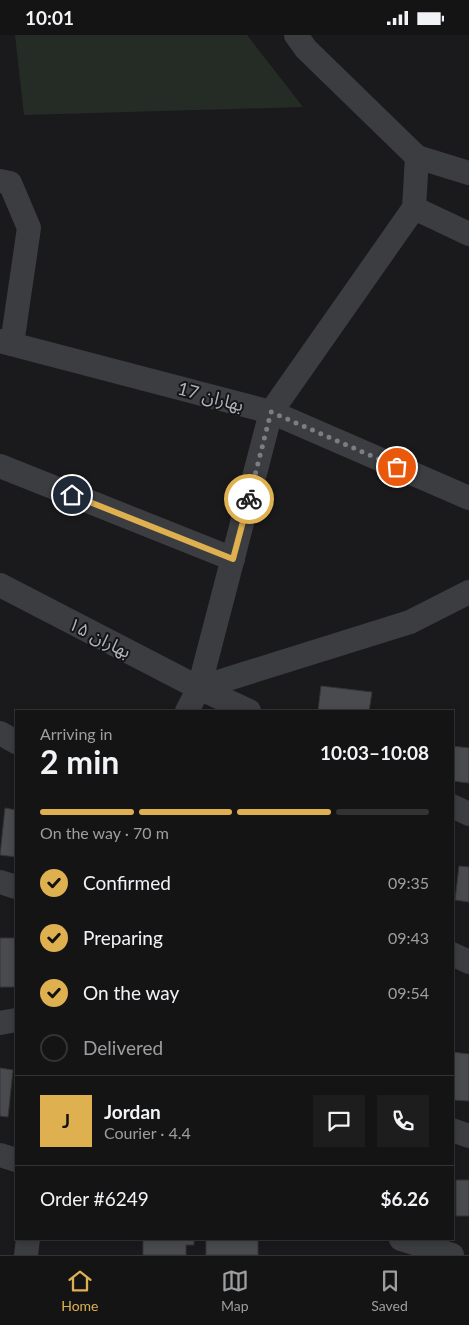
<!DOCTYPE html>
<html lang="en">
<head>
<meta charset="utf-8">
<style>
	body { margin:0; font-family:Lato,"Noto Sans Arabic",sans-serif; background:#1d1d1e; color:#f1f3f6; height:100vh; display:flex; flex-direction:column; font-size:19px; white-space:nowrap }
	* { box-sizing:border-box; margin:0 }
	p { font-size:16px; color:#9d9ea0 }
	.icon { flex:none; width:28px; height:28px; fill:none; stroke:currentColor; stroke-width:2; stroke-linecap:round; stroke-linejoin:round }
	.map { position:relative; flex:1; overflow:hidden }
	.details { position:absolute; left:15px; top:675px; width:439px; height:530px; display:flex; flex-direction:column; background:#141415; border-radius:0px; box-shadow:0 2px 8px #0003,0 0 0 1px #333334 }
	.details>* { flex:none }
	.pin { position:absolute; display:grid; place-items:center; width:42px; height:42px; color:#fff; margin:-21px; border:2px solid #fff; border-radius:50%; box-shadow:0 1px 5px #0007 }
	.courier { position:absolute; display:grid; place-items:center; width:50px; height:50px; margin:-25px; border:4px solid #dfb050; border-radius:50%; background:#fff; color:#222; box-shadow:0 1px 6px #0007 }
	.headline em { font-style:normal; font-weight:700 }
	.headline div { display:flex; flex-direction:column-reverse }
	.headline { display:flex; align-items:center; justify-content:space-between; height:85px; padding:0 25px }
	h1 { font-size:32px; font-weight:700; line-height:38px }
	.bar { display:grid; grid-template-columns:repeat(4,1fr); gap:8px 5px; align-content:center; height:60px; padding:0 25px }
	.bar i { height:6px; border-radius:4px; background:#333334 }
	.bar .active { background:#dfb050 }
	.bar p { grid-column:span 4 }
	.line { display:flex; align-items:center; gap:12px; padding:0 25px; border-top:1px solid #333334 }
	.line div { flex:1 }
	.round { display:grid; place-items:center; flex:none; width:52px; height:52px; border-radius:0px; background:#1d1d1e }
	ol { padding:0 25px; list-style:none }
	li { display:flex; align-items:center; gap:15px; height:55px }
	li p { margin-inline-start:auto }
	li .icon { padding:5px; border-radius:50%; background:#dfb050; color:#111; stroke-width:4 }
	li:last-child { color:#9d9ea0 }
	li i { width:28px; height:28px; border:2px solid #333334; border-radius:50% }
	.status { display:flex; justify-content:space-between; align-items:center; height:35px; padding:0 25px; background:#141415; direction:ltr }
	.status svg { height:14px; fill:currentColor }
	.tabs { display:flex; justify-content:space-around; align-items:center; height:70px; border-top:1px solid #333334; background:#141415; font-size:14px; color:#9d9ea0 }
	.tabs a { display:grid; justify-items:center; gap:2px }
	.tabs .active { color:#dfb050 }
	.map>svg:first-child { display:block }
	.green { fill:#252c26 }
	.building { fill:#4a4b4e; stroke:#353538 }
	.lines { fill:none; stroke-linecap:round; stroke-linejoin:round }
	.minor { stroke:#3c3d41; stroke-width:24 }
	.done { stroke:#7a7d83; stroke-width:5; stroke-dasharray:0 9 }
	.route { stroke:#dfb050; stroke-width:6 }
	.labels { text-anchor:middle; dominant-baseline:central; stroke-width:4; stroke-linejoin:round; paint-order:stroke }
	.street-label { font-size:18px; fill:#aeb2ba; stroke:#151517 }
</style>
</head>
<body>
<div class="status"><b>10:01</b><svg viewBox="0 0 49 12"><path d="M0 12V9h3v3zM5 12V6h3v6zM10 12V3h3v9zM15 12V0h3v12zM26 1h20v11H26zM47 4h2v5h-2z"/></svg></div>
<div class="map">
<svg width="469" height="1220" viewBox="0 0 469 1220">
	<rect width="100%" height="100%" fill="#1a1a1c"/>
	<path class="green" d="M 15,0 L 247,0 L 303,72 L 24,80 Z"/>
	<g class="building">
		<path d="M 321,651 L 372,657 L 369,676 L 318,676 Z"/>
		<path d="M 452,711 L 469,713 L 469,748 L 452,746 Z"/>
		<path d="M 5,773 L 16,775 L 16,822 L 0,820 Z"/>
		<path d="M 459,831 L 469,832 L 469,867 L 455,865 Z"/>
		<rect x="0" y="903" width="16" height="49"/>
		<path d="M 452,1017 L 469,1019 L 469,1066 L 452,1065 Z"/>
		<path d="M 0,1033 L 13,1035 L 8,1082 L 0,1081 Z"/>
		<rect x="456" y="1145" width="13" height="36"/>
		<path d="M 143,1204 L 194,1204 L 194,1210 L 186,1210 L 186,1220 L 143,1220 Z"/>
		<rect x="206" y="1204" width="52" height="16"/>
	</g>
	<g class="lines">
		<g class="minor">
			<path d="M 296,0 L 306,14 L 417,122"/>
			<path d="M 469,138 L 417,122 L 414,173 L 469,199"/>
			<path d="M 0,146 L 10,148 L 29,193 L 12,309"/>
			<path d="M 0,306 L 271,377 L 469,463"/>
			<path d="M 0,431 L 233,524"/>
			<path d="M 0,550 L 199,653 L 249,676"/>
			<path d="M 199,653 L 410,587 L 469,557"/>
			<path d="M 187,676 L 199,653 L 271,377 L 414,173"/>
			<path d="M 0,698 L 16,707"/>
			<path d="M 452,771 L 469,779"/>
			<path d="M 0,847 L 16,852"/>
			<path d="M 452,919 L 469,927"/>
			<path d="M 0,988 L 16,985"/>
			<path d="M 452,1095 L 469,1101"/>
			<path d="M 0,1120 L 16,1125"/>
			<path d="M 401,1204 L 452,1220"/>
			<path d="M 26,1220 L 28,1204"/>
		</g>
	</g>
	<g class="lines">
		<path class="done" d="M 249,464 L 271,377 L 397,432"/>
		<path class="route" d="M 72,460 L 233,524 L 249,464"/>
	</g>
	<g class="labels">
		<g class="street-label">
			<text transform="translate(211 361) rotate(15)">بهاران 17</text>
			<text transform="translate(100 602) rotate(27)">بهاران ۱۵</text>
		</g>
	</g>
</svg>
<div class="pin" style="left:397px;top:432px;background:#ea580c"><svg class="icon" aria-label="bag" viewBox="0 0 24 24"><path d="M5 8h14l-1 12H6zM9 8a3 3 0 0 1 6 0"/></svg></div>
<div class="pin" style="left:72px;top:460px;background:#1f2937"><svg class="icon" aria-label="home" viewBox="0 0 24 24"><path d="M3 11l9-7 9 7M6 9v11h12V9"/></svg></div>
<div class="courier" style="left:249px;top:464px"><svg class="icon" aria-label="bike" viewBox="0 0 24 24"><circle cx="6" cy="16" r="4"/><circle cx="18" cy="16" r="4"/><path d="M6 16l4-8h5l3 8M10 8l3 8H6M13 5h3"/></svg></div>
<section class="details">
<div class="headline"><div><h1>2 min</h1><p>Arriving in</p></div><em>10:03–10:08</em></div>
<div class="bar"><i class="active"></i><i class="active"></i><i class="active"></i><i></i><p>On the way · 70 m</p></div>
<ol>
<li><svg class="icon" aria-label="check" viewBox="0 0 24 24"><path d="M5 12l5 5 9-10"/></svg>Confirmed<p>09:35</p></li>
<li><svg class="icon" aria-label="check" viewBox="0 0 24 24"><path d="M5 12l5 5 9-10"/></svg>Preparing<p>09:43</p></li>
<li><svg class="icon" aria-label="check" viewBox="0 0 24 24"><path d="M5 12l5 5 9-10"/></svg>On the way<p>09:54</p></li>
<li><i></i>Delivered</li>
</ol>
<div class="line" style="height:90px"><b class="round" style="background:#dfb050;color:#111">J</b><div><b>Jordan</b><p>Courier · 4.4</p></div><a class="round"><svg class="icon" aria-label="chat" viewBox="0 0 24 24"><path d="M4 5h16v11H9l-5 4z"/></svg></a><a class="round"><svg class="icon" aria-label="phone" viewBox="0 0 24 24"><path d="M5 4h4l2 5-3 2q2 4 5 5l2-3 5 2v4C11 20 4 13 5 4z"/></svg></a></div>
<div class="line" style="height:65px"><div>Order #6249</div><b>$6.26</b></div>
</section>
</div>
<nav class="tabs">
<a class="active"><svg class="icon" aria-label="home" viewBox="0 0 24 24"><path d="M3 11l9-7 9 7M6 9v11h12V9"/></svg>Home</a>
<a><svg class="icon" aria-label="map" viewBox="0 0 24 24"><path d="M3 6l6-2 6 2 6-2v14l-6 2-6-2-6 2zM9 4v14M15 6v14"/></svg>Map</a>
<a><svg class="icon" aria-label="saved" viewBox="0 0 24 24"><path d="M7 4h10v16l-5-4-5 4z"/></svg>Saved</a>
</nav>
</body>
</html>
